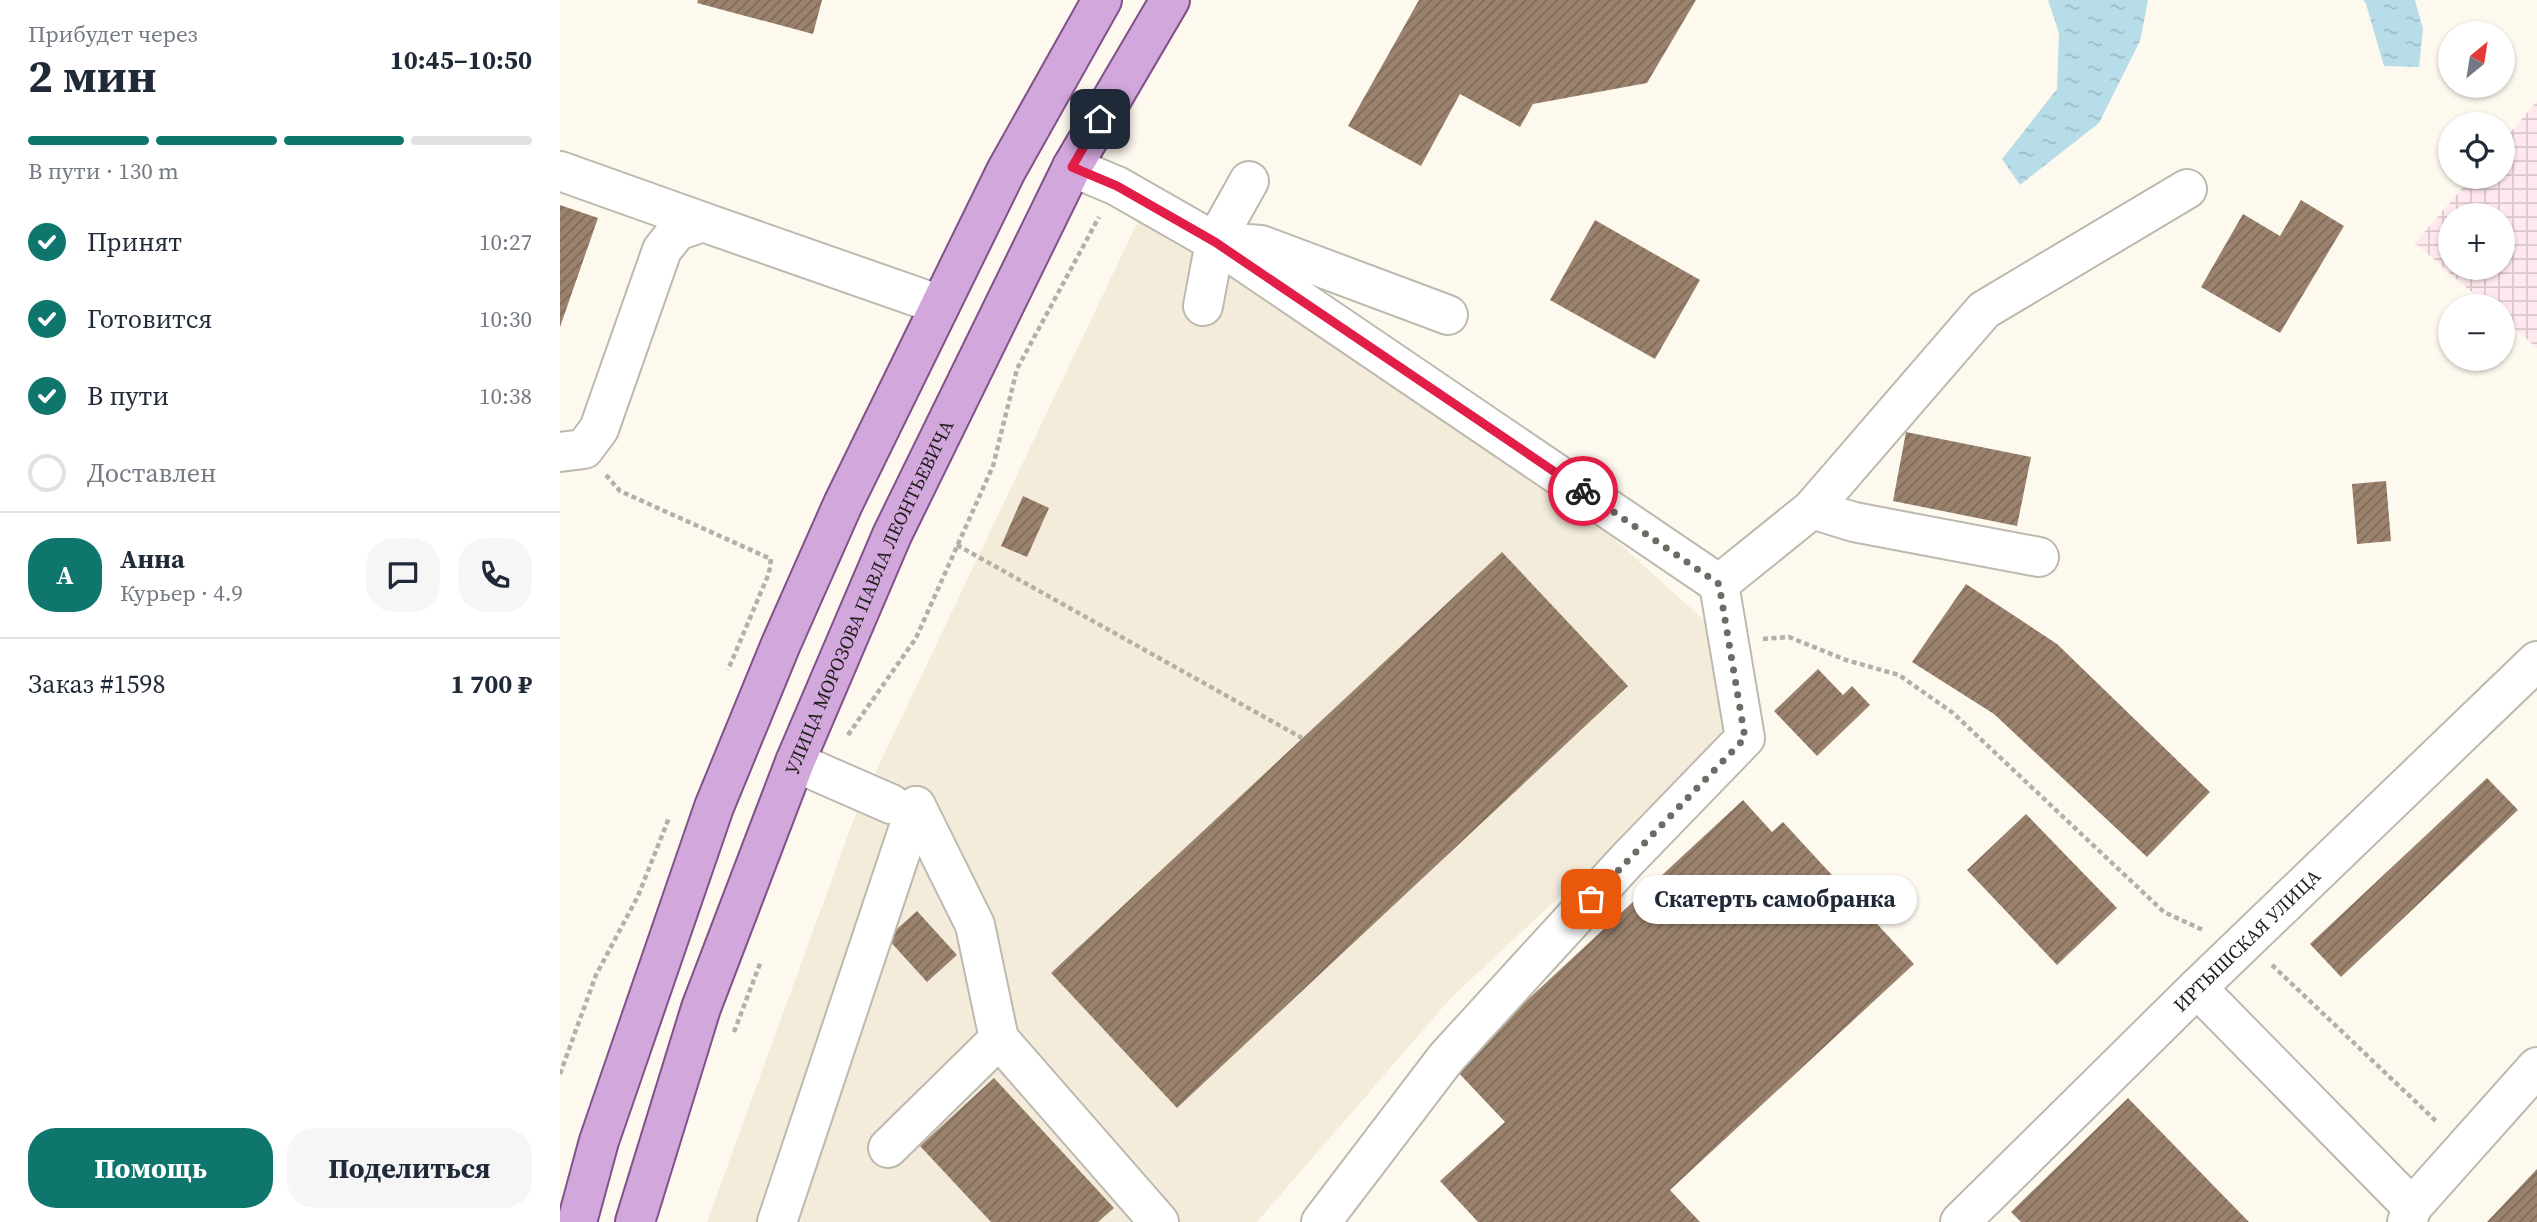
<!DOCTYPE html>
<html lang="ru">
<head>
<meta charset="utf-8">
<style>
	body { margin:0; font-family:"Source Serif 4",serif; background:#f6f6f7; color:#1f2937; height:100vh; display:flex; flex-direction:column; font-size:26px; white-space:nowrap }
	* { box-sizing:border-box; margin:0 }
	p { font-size:23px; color:#747a83 }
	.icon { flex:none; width:38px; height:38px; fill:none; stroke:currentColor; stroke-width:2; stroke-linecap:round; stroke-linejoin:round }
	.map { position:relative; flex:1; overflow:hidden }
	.details { display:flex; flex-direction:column; background:#fff; width:560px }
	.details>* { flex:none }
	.needle { width:46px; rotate:30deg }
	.controls { position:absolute; left:1878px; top:21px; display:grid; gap:14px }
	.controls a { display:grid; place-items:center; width:77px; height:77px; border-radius:50%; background:#fff; box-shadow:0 2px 5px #0004; font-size:35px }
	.pin { position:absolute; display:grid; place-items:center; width:60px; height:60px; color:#fff; margin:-30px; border-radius:14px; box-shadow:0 4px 10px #0006 }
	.courier { position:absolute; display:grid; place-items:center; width:70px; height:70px; margin:-35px; border:5px solid #e11d48; border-radius:50%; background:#fff; color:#222; box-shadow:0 2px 9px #0007 }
	.bubble { position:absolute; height:49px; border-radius:24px; background:#fff; box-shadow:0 2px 5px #0004; font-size:23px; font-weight:700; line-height:49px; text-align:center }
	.overview em { font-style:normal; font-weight:700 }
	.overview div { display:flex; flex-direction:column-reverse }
	.overview { display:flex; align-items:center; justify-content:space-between; height:119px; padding:0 28px }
	h1 { font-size:46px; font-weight:700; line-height:52px }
	.bar { display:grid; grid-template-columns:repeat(4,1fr); gap:10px 7px; align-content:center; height:84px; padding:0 28px }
	.bar i { height:9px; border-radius:5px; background:#e0e1e3 }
	.bar .on { background:#0f766e }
	.bar p { grid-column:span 4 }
	.line { display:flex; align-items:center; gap:18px; padding:0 28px; border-top:2px solid #e0e1e3 }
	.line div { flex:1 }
	.round { display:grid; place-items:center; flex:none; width:74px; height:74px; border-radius:28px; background:#f6f6f7 }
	ol { padding:0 28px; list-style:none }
	li { display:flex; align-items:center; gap:21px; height:77px }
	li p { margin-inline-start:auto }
	li .icon { padding:7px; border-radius:50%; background:#0f766e; color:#fff; stroke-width:4 }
	li:last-child { color:#747a83 }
	li i { width:38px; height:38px; border:4px solid #e0e1e3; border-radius:50% }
	.primary-button { display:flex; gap:14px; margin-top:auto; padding:14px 28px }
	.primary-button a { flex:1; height:80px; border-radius:28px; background:#0f766e; color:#fff; font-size:28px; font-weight:700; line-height:80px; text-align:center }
	.primary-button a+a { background:#f6f6f7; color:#1f2937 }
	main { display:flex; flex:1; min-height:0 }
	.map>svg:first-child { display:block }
	.built { fill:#f4ecdb }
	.industrial { fill:url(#industrial-grid); fill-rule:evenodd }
	.water { fill:url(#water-ripples) }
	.building { fill:url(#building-hatch) }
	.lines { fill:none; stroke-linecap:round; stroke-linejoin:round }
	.minor-casing { stroke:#bdb9af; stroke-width:42 }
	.major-casing { stroke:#805289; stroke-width:42 }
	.path { stroke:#b3b0a8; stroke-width:4.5; stroke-dasharray:5 3.5; stroke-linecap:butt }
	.minor { stroke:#fff; stroke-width:38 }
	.major { stroke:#d2a7dc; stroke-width:38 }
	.done { stroke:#6e6b65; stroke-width:7; stroke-dasharray:0 12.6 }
	.route { stroke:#e11d48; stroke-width:9 }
	.labels { text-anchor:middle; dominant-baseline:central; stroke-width:5; stroke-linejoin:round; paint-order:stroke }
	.street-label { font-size:19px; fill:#201f1b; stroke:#fff }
</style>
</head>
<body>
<main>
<section class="details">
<div class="overview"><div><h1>2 мин</h1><p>Прибудет через</p></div><em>10:45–10:50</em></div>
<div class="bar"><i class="on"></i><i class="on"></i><i class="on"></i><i></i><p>В пути · 130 m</p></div>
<ol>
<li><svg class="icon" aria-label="check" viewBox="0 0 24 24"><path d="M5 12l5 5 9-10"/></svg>Принят<p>10:27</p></li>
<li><svg class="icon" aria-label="check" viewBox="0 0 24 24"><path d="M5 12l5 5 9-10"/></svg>Готовится<p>10:30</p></li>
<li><svg class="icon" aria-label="check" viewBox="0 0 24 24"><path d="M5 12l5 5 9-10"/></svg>В пути<p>10:38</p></li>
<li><i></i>Доставлен</li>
</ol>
<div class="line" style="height:126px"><b class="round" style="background:#0f766e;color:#fff">А</b><div><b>Анна</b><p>Курьер · 4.9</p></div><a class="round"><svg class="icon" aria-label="chat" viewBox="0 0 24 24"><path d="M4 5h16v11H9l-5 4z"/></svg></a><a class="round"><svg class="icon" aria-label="phone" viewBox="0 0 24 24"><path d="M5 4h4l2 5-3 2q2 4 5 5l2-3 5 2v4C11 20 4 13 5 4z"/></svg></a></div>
<div class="line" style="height:91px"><div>Заказ #1598</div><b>1 700 ₽</b></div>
<div class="primary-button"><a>Помощь</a><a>Поделиться</a></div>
</section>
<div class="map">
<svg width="1977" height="1222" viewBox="0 0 1977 1222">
	<defs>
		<pattern id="industrial-grid" width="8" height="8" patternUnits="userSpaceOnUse" patternTransform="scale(1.75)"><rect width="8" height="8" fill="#ffe9ef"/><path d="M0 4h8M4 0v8" fill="none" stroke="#dac7cc"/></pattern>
		<pattern id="water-ripples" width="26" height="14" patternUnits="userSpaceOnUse" patternTransform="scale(1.75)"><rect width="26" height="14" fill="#b7dde8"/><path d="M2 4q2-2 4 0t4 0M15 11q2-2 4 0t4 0" fill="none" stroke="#9dbdc6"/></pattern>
		<pattern id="building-hatch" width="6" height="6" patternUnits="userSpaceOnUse" patternTransform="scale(1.75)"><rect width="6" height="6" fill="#9a826d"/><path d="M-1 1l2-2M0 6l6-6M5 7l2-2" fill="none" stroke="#7d6a59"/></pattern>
	</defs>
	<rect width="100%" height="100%" fill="#fef9ef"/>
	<path class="built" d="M 579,219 L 979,471 L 1153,628 L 1173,734 L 890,999 L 697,1222 L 147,1222 L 296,813 Z"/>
	<path class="industrial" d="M 1977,101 L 1977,348 L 1943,318 L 1942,306 L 1928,306 L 1855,243 L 1912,177 L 1942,177 L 1943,141 ZM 1890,215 L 1942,215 L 1942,268 L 1890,268 Z"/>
	<g class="water">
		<path d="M 1488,0 L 1588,0 L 1580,41 L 1539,123 L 1460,185 L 1442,159 L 1497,89 L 1499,33 Z"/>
		<path d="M 1803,0 L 1855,0 L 1863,29 L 1859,67 L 1824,66 L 1806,4 Z"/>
	</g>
	<g class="building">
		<path d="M 138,0 L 262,0 L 253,34 L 137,3 Z"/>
		<path d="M 859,0 L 1136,0 L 1087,83 L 973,104 L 960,127 L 900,94 L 861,166 L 788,126 Z"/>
		<path d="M 1741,200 L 1784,226 L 1720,333 L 1641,287 L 1683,214 L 1720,236 Z"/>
		<path d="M 0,205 L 38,218 L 0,327 Z"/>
		<path d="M 1035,220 L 1140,280 L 1095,359 L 990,300 Z"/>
		<path d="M 1346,432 L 1471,457 L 1457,526 L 1333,501 Z"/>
		<path d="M 1826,481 L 1831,541 L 1797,544 L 1792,484 Z"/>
		<path d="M 463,496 L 489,508 L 467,557 L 441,546 Z"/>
		<path d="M 942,552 L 1068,686 L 617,1108 L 491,973 Z"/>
		<path d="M 1406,584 L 1497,644 L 1650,792 L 1587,857 L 1434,714 L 1352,662 Z"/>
		<path d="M 1258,669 L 1283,695 L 1292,686 L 1310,705 L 1257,756 L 1214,711 Z"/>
		<path d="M 1927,778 L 1958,810 L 1781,977 L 1750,944 Z"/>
		<path d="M 1183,800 L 1212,832 L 1223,822 L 1354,964 L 1110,1190 L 1140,1222 L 918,1222 L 880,1181 L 945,1122 L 894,1068 Z"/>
		<path d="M 1466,814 L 1557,908 L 1497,965 L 1407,870 Z"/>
		<path d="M 357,911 L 397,955 L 367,982 L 327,938 Z"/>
		<path d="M 434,1078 L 554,1208 L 538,1222 L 431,1222 L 360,1146 Z"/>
		<path d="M 1568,1098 L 1689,1222 L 1461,1222 L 1451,1212 Z"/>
		<path d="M 1977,1169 L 1977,1222 L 1927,1222 Z"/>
	</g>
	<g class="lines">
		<defs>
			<g id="minor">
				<path d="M 512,167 L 557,186 L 655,242 L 1159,584 L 1252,509 L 1294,522 L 1479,557"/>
				<path d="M 0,171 L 143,222"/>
				<path d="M 660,242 L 701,245 L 888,315"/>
				<path d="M 643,306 L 655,242 L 689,181"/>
				<path d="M 0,452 L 24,449 L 39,429 L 102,250 L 117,231 L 143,222 L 380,305"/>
				<path d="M 1252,509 L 1424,310 L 1627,189"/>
				<path d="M 235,762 L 331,804"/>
				<path d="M 1637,988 L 1852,1207 L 1847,1222"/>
				<path d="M 439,1039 L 599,1222"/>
				<path d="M 328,1148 L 439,1039 L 415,925 L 356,806"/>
				<path d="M 1852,1207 L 1977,1067"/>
				<path d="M 217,1222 L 356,806"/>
				<path d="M 761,1222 L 886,1058 L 1067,860 L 1185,738 L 1159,584"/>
				<path id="s1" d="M 1400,1222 L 1637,988 L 1977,661"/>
			</g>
			<g id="major">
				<path d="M 17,1222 L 39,1141 L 154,807 L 221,644 L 283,504 L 446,171 L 542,0"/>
				<path id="s2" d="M 75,1222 L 141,1008 L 235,762 L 332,535 L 512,167 L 610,0"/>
			</g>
		</defs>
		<use href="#minor" class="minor-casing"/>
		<use href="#major" class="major-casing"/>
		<g class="path">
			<path d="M 46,475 L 60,491 L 211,559 L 209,573 L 168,670"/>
			<path d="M 397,545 L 742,738"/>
			<path d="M 1203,639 L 1229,637 L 1286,660 L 1339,675 L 1393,713 L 1604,912 L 1645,931"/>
			<path d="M 288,735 L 356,638 L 433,466 L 457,369 L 539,217"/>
			<path d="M 1712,965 L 1878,1123"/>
			<path d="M 174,1032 L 201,961"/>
			<path d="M 0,1074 L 36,975 L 78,896 L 109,818"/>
		</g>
		<use href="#minor" class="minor"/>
		<use href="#major" class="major"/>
	</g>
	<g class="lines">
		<path class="done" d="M 1023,491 L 1159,584 L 1185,738 L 1031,899"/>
		<path class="route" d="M 540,119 L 512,167 L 557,186 L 655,242 L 1023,491"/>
	</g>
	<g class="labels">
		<g class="street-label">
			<text stroke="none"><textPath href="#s2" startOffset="668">УЛИЦА МОРОЗОВА ПАВЛА ЛЕОНТЬЕВИЧА</textPath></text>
			<text stroke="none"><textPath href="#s1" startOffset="402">ИРТЫШСКАЯ УЛИЦА</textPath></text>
		</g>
	</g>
</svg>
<div class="controls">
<a><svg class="needle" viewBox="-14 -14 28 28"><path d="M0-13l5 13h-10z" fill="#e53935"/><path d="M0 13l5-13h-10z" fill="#747a83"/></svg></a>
<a><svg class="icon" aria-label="locate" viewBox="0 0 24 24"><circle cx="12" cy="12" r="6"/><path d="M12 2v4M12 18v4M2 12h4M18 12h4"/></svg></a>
<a>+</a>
<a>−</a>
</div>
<div class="pin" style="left:1031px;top:899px;background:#ea580c"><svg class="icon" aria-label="bag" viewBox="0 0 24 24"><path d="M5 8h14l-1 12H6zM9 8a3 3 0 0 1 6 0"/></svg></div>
<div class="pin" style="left:540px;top:119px;background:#1f2937"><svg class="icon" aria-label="home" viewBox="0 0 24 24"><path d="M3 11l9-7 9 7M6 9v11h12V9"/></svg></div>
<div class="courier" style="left:1023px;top:491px"><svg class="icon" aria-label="bike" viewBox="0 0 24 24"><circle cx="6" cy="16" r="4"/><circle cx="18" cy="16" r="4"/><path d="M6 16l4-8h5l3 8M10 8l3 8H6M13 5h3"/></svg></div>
<div class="bubble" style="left:1073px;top:875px;width:284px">Скатерть самобранка</div>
</div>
</main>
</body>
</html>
